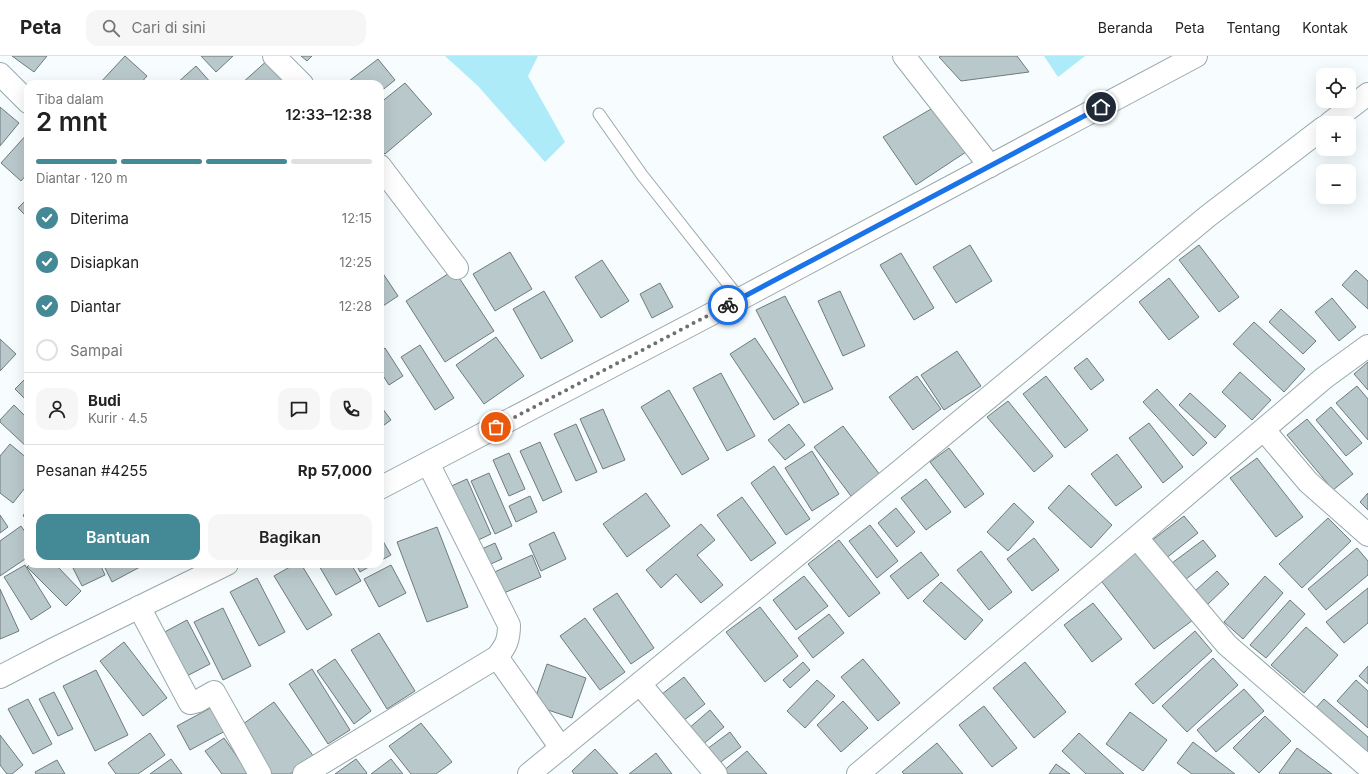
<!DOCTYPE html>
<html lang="id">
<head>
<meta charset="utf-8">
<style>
	body { margin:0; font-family:Inter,sans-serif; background:#f6f6f6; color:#222; height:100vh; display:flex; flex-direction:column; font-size:15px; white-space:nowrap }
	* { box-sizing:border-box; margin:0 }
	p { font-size:13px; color:#767676 }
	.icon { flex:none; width:22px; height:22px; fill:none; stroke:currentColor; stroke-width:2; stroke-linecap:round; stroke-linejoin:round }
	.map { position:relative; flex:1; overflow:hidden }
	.sheet { position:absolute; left:24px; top:24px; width:360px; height:488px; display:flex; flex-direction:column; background:#fff; border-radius:12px; box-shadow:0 4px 16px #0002 }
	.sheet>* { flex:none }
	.tools { position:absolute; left:1316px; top:12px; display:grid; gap:8px }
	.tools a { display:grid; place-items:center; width:40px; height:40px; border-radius:8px; background:#fff; box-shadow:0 4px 16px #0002; font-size:20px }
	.pin { position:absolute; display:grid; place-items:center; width:34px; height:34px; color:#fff; margin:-17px; border:2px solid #fff; border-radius:50%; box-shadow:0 1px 4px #0007 }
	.courier { position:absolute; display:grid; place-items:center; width:40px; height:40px; margin:-20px; border:3px solid #1a73e8; border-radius:50%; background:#fff; color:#222; box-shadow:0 1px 5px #0007 }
	.overview em { font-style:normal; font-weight:600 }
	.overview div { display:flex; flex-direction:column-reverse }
	.overview { display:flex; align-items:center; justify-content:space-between; height:68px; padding:0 12px }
	h1 { font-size:26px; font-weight:600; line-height:30px }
	.bar { display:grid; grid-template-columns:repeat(4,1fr); gap:6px 4px; align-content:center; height:48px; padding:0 12px }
	.bar i { height:5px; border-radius:3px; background:#e0e0e0 }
	.bar .on { background:#448996 }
	.bar p { grid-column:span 4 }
	.line { display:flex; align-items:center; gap:10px; padding:0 12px; border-top:1px solid #e0e0e0 }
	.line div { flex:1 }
	.round { display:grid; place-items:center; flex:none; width:42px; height:42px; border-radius:12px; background:#f6f6f6 }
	ol { padding:0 12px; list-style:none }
	li { display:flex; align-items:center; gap:12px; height:44px }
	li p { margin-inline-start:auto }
	li .icon { padding:4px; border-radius:50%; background:#448996; color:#fff; stroke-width:4 }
	li:last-child { color:#767676 }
	li i { width:22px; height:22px; border:2px solid #e0e0e0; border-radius:50% }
	.primary-button { display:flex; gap:8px; margin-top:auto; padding:8px 12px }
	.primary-button a { flex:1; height:46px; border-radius:12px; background:#448996; color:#fff; font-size:16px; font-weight:600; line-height:46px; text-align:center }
	.primary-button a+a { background:#f6f6f6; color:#222 }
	header { display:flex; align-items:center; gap:24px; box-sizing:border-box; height:56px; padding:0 20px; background:#fff; border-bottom:1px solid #e0e0e0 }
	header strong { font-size:19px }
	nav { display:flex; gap:22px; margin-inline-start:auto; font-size:14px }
	.search { width:280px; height:36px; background:#f6f6f6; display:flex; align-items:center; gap:10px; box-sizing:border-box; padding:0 14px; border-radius:12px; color:#767676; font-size:15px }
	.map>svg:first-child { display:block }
	.green { fill:#adebf8 }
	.building { fill:#b9c8cb; stroke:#6e7b7e }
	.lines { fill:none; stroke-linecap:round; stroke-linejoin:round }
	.service-casing { stroke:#9aa8ab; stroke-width:13 }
	.minor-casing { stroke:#9aa8ab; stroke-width:24 }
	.service { stroke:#fff; stroke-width:11 }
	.minor { stroke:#fff; stroke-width:22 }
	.done { stroke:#6c7273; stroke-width:4; stroke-dasharray:0 7.2 }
	.route { stroke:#1a73e8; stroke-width:5 }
</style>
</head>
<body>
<header>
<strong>Peta</strong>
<div class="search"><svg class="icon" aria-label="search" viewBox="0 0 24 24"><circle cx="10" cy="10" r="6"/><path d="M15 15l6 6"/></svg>Cari di sini</div>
<nav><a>Beranda</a><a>Peta</a><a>Tentang</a><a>Kontak</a></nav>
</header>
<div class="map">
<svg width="1368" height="718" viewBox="0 0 1368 718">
	<rect width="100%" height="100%" fill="#f7fdfe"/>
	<g class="green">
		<path d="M 445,0 L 538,0 L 528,20 L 565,86 L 545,106 L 478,30 Z"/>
		<path d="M 1044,0 L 1085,0 L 1058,21 Z"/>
	</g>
	<g class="building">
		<path d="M 12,0 L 47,0 L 34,16 Z"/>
		<path d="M 125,0 L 147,20 L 140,28 L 99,28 Z"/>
		<path d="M 201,0 L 233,0 L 216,16 Z"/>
		<path d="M 301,0 L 312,0 L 307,5 Z"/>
		<path d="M 941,0 L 1017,0 L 1029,16 L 961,25 L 939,1 Z"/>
		<path d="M 270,2 L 287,21 L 279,28 L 241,28 Z"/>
		<path d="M 378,3 L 395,24 L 380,36 L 380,28 L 345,28 Z"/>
		<path d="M 196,10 L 212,28 L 176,28 Z"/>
		<path d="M 405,27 L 432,58 L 385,98 L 380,93 L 380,47 Z"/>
		<path d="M 0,51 L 19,67 L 0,90 Z"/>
		<path d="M 931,53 L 969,94 L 916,129 L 883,81 Z"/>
		<path d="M 28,77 L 28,117 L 21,125 L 1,107 Z"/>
		<path d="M 28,142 L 28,162 L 18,152 Z"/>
		<path d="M 970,189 L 992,225 L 956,247 L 933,211 Z"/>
		<path d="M 1199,189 L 1239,241 L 1219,256 L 1179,204 Z"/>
		<path d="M 510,196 L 532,233 L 495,255 L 473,218 Z"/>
		<path d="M 901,197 L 934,252 L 914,264 L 880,209 Z"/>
		<path d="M 602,204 L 629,245 L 601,262 L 575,221 Z"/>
		<path d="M 380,213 L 398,240 L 380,252 Z"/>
		<path d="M 454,214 L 494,275 L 445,306 L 406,245 Z"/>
		<path d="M 1356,214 L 1368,225 L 1368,253 L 1342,229 Z"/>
		<path d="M 1169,222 L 1199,261 L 1169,284 L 1139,246 Z"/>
		<path d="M 660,227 L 673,251 L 652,262 L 640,238 Z"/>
		<path d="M 544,235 L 573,285 L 541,303 L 513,253 Z"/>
		<path d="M 840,235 L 865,290 L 843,300 L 818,245 Z"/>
		<path d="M 785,240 L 833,333 L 804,347 L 756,254 Z"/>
		<path d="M 1332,242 L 1356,271 L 1339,285 L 1315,256 Z"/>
		<path d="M 1281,253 L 1316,285 L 1303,298 L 1269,266 Z"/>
		<path d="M 1254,266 L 1305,313 L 1284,336 L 1233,288 Z"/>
		<path d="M 496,281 L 524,320 L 484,348 L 456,309 Z"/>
		<path d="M 755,282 L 799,348 L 774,364 L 730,298 Z"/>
		<path d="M 0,283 L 16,298 L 0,315 Z"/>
		<path d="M 420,289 L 454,342 L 435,354 L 401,301 Z"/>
		<path d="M 385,292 L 403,320 L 389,329 L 380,315 L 380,296 Z"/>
		<path d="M 957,295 L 981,330 L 944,354 L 921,319 Z"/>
		<path d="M 1087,302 L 1104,324 L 1091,334 L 1074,312 Z"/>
		<path d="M 1368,306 L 1368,334 L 1354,318 Z"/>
		<path d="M 1240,316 L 1271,344 L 1252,364 L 1222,336 Z"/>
		<path d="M 721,317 L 755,380 L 727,395 L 693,332 Z"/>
		<path d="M 28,320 L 28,346 L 15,333 Z"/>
		<path d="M 917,320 L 941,353 L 913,374 L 889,341 Z"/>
		<path d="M 1046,320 L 1088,374 L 1065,392 L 1023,338 Z"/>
		<path d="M 1357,330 L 1368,343 L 1368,384 L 1336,347 Z"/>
		<path d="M 1157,333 L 1207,387 L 1193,400 L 1143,346 Z"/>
		<path d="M 669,334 L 709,403 L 682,419 L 641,351 Z"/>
		<path d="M 1190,337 L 1226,370 L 1215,382 L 1179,349 Z"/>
		<path d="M 1008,345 L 1053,400 L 1034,416 L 987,361 Z"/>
		<path d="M 14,349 L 28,363 L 28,392 L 0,366 L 0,364 Z"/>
		<path d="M 380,349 L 391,364 L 380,372 Z"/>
		<path d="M 1331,351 L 1362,387 L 1346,400 L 1316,364 Z"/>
		<path d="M 603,353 L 625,404 L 603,413 L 580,363 Z"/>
		<path d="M 1307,363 L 1353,418 L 1333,434 L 1287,379 Z"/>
		<path d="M 1149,367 L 1183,411 L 1163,427 L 1129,382 Z"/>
		<path d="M 576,368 L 597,416 L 576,425 L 554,378 Z"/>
		<path d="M 789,368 L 805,389 L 785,404 L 768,384 Z"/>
		<path d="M 843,370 L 880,419 L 851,440 L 814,391 Z"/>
		<path d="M 540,386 L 562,436 L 543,445 L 520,395 Z"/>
		<path d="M 10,388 L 28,403 L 28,428 L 13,447 L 0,437 L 0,400 Z"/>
		<path d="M 949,392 L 984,438 L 965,452 L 930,406 Z"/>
		<path d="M 812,395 L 839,438 L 812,455 L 785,412 Z"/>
		<path d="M 509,397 L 525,433 L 509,440 L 493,404 Z"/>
		<path d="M 1117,398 L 1142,431 L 1116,450 L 1091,418 Z"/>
		<path d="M 1257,402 L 1303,461 L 1276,481 L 1230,422 Z"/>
		<path d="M 774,410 L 810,463 L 786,479 L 751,427 Z"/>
		<path d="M 489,417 L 512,470 L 495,478 L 471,425 Z"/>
		<path d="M 467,423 L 491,478 L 472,487 L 447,432 Z"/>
		<path d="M 926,423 L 951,456 L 926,474 L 901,442 Z"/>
		<path d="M 1069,429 L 1112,469 L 1091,492 L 1048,452 Z"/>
		<path d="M 646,437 L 670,470 L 627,501 L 603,468 Z"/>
		<path d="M 1368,437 L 1368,454 L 1360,446 Z"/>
		<path d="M 530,440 L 537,456 L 516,466 L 509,450 Z"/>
		<path d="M 742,441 L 776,487 L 751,505 L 717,459 Z"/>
		<path d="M 1014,447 L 1034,466 L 1008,495 L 987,476 Z"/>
		<path d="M 28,451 L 28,463 L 23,460 Z"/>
		<path d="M 896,452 L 915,476 L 897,491 L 878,467 Z"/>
		<path d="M 0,459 L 8,471 L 0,477 Z"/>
		<path d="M 1184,460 L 1198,477 L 1165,503 L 1151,485 Z"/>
		<path d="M 1328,462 L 1351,485 L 1302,532 L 1279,508 Z"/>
		<path d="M 701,468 L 715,484 L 697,499 L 723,529 L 701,547 L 676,518 L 661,532 L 646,514 Z"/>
		<path d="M 870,469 L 898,505 L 877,522 L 849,485 Z"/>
		<path d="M 21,470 L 28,480 L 28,501 L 0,520 L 0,485 Z"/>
		<path d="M 437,471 L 468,551 L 427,566 L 397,486 Z"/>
		<path d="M 554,476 L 566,503 L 541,515 L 529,488 Z"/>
		<path d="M 380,480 L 391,499 L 380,505 Z"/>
		<path d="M 1034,482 L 1059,514 L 1032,535 L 1007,503 Z"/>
		<path d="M 839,484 L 880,537 L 849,561 L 808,508 Z"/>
		<path d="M 1203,484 L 1216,500 L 1181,527 L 1168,510 Z"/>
		<path d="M 495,487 L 502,503 L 482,512 L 475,496 Z"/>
		<path d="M 1357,492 L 1368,505 L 1368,519 L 1326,554 L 1308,533 Z"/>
		<path d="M 1138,493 L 1193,564 L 1154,593 L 1099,522 Z"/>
		<path d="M 981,495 L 1012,536 L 989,554 L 957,514 Z"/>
		<path d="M 921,496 L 939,519 L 908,543 L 890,520 Z"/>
		<path d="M 532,499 L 541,521 L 497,540 L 488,519 Z"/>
		<path d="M 30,508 L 55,508 L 81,535 L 66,550 L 27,511 Z"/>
		<path d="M 71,508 L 100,508 L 105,519 L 82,530 Z"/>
		<path d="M 103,508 L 139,508 L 140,511 L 112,526 Z"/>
		<path d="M 295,508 L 301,508 L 332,559 L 307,574 L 274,520 Z"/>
		<path d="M 318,508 L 351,508 L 361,525 L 336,539 Z"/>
		<path d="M 356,508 L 374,508 L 360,516 Z"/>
		<path d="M 25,509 L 51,551 L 31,564 L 4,521 Z"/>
		<path d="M 391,509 L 406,537 L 379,551 L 364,523 Z"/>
		<path d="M 1217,515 L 1229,528 L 1207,549 L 1195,535 Z"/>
		<path d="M 804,520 L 828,550 L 796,574 L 773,544 Z"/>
		<path d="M 1265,520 L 1283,537 L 1243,583 L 1224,566 Z"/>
		<path d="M 257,522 L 285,576 L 259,590 L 230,536 Z"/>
		<path d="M 941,526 L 983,564 L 965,584 L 923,545 Z"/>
		<path d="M 1368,532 L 1368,567 L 1344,587 L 1326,566 Z"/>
		<path d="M 0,533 L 19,575 L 0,583 Z"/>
		<path d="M 617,537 L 654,592 L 631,608 L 593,553 Z"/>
		<path d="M 1290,544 L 1305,558 L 1266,602 L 1250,589 Z"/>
		<path d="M 1093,547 L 1122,583 L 1092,606 L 1064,569 Z"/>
		<path d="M 760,551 L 798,600 L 765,626 L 726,576 Z"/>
		<path d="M 223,552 L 251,610 L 223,624 L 194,566 Z"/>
		<path d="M 829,558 L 844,577 L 813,602 L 798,582 Z"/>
		<path d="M 585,562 L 625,616 L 600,634 L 560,580 Z"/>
		<path d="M 187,564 L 210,608 L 183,622 L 159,579 Z"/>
		<path d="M 1306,571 L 1338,599 L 1304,637 L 1271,609 Z"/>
		<path d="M 1195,575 L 1212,595 L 1153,648 L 1135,628 Z"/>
		<path d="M 379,577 L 415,635 L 387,653 L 351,594 Z"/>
		<path d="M 124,586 L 167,642 L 143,660 L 100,605 Z"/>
		<path d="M 1213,602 L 1238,629 L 1187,676 L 1162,650 Z"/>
		<path d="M 335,603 L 371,655 L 354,668 L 317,615 Z"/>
		<path d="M 863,603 L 900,647 L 878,665 L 841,621 Z"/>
		<path d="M 803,606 L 810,614 L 790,632 L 783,624 Z"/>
		<path d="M 1025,606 L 1066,656 L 1034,682 L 993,632 Z"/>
		<path d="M 547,608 L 586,622 L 572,662 L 533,649 Z"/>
		<path d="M 1368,610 L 1368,628 L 1359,620 Z"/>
		<path d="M 312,613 L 350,674 L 328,688 L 289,628 Z"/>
		<path d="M 96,614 L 128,679 L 95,695 L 63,630 Z"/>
		<path d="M 684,621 L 705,648 L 683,665 L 662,638 Z"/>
		<path d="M 817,624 L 835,640 L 805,672 L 787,655 Z"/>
		<path d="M 1356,624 L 1368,635 L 1368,672 L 1337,645 Z"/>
		<path d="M 1244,633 L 1264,655 L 1216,696 L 1197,674 Z"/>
		<path d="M 54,636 L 73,673 L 58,680 L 39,643 Z"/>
		<path d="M 28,643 L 52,688 L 33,698 L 8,653 Z"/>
		<path d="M 1324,643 L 1368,681 L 1368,703 L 1313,655 Z"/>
		<path d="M 843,645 L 868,672 L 841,696 L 817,669 Z"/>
		<path d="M 274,646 L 314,701 L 290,718 L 268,718 L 236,673 Z"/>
		<path d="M 214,650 L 227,674 L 190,694 L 177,670 Z"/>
		<path d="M 984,650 L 1017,692 L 992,711 L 959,669 Z"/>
		<path d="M 710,654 L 724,671 L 702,689 L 688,673 Z"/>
		<path d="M 1130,656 L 1167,684 L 1143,715 L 1106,688 Z"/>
		<path d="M 1265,660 L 1291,685 L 1259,717 L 1233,692 Z"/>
		<path d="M 421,667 L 452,706 L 436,718 L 411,718 L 389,690 Z"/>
		<path d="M 730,676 L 741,691 L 718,708 L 707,693 Z"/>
		<path d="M 150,677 L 165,699 L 138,718 L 116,718 L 108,707 Z"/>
		<path d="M 1079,677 L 1124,718 L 1086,718 L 1062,695 Z"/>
		<path d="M 0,679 L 23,709 L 12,718 L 7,718 L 0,709 Z"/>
		<path d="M 224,682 L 249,718 L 222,718 L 205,695 Z"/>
		<path d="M 1193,686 L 1235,718 L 1192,718 L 1177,707 Z"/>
		<path d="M 937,687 L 963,718 L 904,718 L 902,716 Z"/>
		<path d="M 1297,692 L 1332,718 L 1280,718 L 1279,717 Z"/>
		<path d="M 595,693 L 618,718 L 574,718 L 572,715 Z"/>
		<path d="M 747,695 L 767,718 L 723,718 L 722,716 Z"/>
		<path d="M 656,697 L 672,718 L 629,718 Z"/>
		<path d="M 171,703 L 182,718 L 150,718 Z"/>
		<path d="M 356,703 L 367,717 L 366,718 L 335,718 Z"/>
		<path d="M 391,703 L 403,718 L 371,718 Z"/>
		<path d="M 57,704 L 65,718 L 36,718 L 35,716 Z"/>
		<path d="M 1056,708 L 1070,718 L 1049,718 Z"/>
	</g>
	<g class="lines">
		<defs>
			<path id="service" d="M 599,58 L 642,119 L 740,243"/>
			<g id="minor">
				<path d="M 274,0 L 302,28"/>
				<path d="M 904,0 L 990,110"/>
				<path d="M 0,18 L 28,46"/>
				<path d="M 1330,67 L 1368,38"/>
				<path d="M 380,110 L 457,212"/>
				<path d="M 1264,374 L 1308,426 L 1368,479"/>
				<path d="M 380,432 L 740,243 L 1196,0"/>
				<path d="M 1137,482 L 1227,589 L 1368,711"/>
				<path d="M 139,551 L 190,647 L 198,645 L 214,636 L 260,718"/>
				<path d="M 497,601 L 561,692"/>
				<path d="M 0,621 L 54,593 L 227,508"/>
				<path d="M 640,628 L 716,718"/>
				<path d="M 304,718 L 497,601 C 506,590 509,584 509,569 L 428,407"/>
				<path d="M 529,718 L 900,415 L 1208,160 L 1323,72"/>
				<path d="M 858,718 L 1324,322 L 1368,290"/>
			</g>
		</defs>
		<use href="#service" class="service-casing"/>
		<use href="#minor" class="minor-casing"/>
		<use href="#service" class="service"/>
		<use href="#minor" class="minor"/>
	</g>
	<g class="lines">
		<path class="done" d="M 496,371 L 728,249"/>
		<path class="route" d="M 728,249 L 1101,51"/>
	</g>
</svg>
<div class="tools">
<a><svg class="icon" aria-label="locate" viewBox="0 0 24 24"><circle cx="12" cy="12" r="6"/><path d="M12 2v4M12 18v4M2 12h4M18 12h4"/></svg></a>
<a>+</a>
<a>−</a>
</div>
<div class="pin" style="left:496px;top:371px;background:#ea580c"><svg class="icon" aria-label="bag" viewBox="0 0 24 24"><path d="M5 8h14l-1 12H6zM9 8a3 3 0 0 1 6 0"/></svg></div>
<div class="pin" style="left:1101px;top:51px;background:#1f2937"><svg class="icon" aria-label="home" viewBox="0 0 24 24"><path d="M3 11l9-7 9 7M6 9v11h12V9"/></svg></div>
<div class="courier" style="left:728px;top:249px"><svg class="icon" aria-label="bike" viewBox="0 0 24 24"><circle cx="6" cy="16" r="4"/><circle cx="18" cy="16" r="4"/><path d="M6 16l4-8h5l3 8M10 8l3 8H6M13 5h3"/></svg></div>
<section class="sheet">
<div class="overview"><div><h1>2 mnt</h1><p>Tiba dalam</p></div><em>12:33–12:38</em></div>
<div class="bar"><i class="on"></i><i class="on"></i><i class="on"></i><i></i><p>Diantar · 120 m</p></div>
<ol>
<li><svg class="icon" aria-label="check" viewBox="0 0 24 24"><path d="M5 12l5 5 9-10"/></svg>Diterima<p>12:15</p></li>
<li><svg class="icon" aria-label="check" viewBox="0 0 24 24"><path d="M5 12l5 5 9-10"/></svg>Disiapkan<p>12:25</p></li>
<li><svg class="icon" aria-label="check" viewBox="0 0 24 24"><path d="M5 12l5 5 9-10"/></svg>Diantar<p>12:28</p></li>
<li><i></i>Sampai</li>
</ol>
<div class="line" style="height:72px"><a class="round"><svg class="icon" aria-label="person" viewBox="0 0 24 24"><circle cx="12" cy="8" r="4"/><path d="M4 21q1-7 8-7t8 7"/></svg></a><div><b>Budi</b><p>Kurir · 4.5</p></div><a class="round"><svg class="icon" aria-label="chat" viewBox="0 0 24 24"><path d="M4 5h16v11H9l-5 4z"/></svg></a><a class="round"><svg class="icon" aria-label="phone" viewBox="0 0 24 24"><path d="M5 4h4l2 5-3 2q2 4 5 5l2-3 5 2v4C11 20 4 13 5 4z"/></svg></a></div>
<div class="line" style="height:52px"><div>Pesanan #4255</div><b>Rp 57,000</b></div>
<div class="primary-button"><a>Bantuan</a><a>Bagikan</a></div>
</section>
</div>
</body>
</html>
